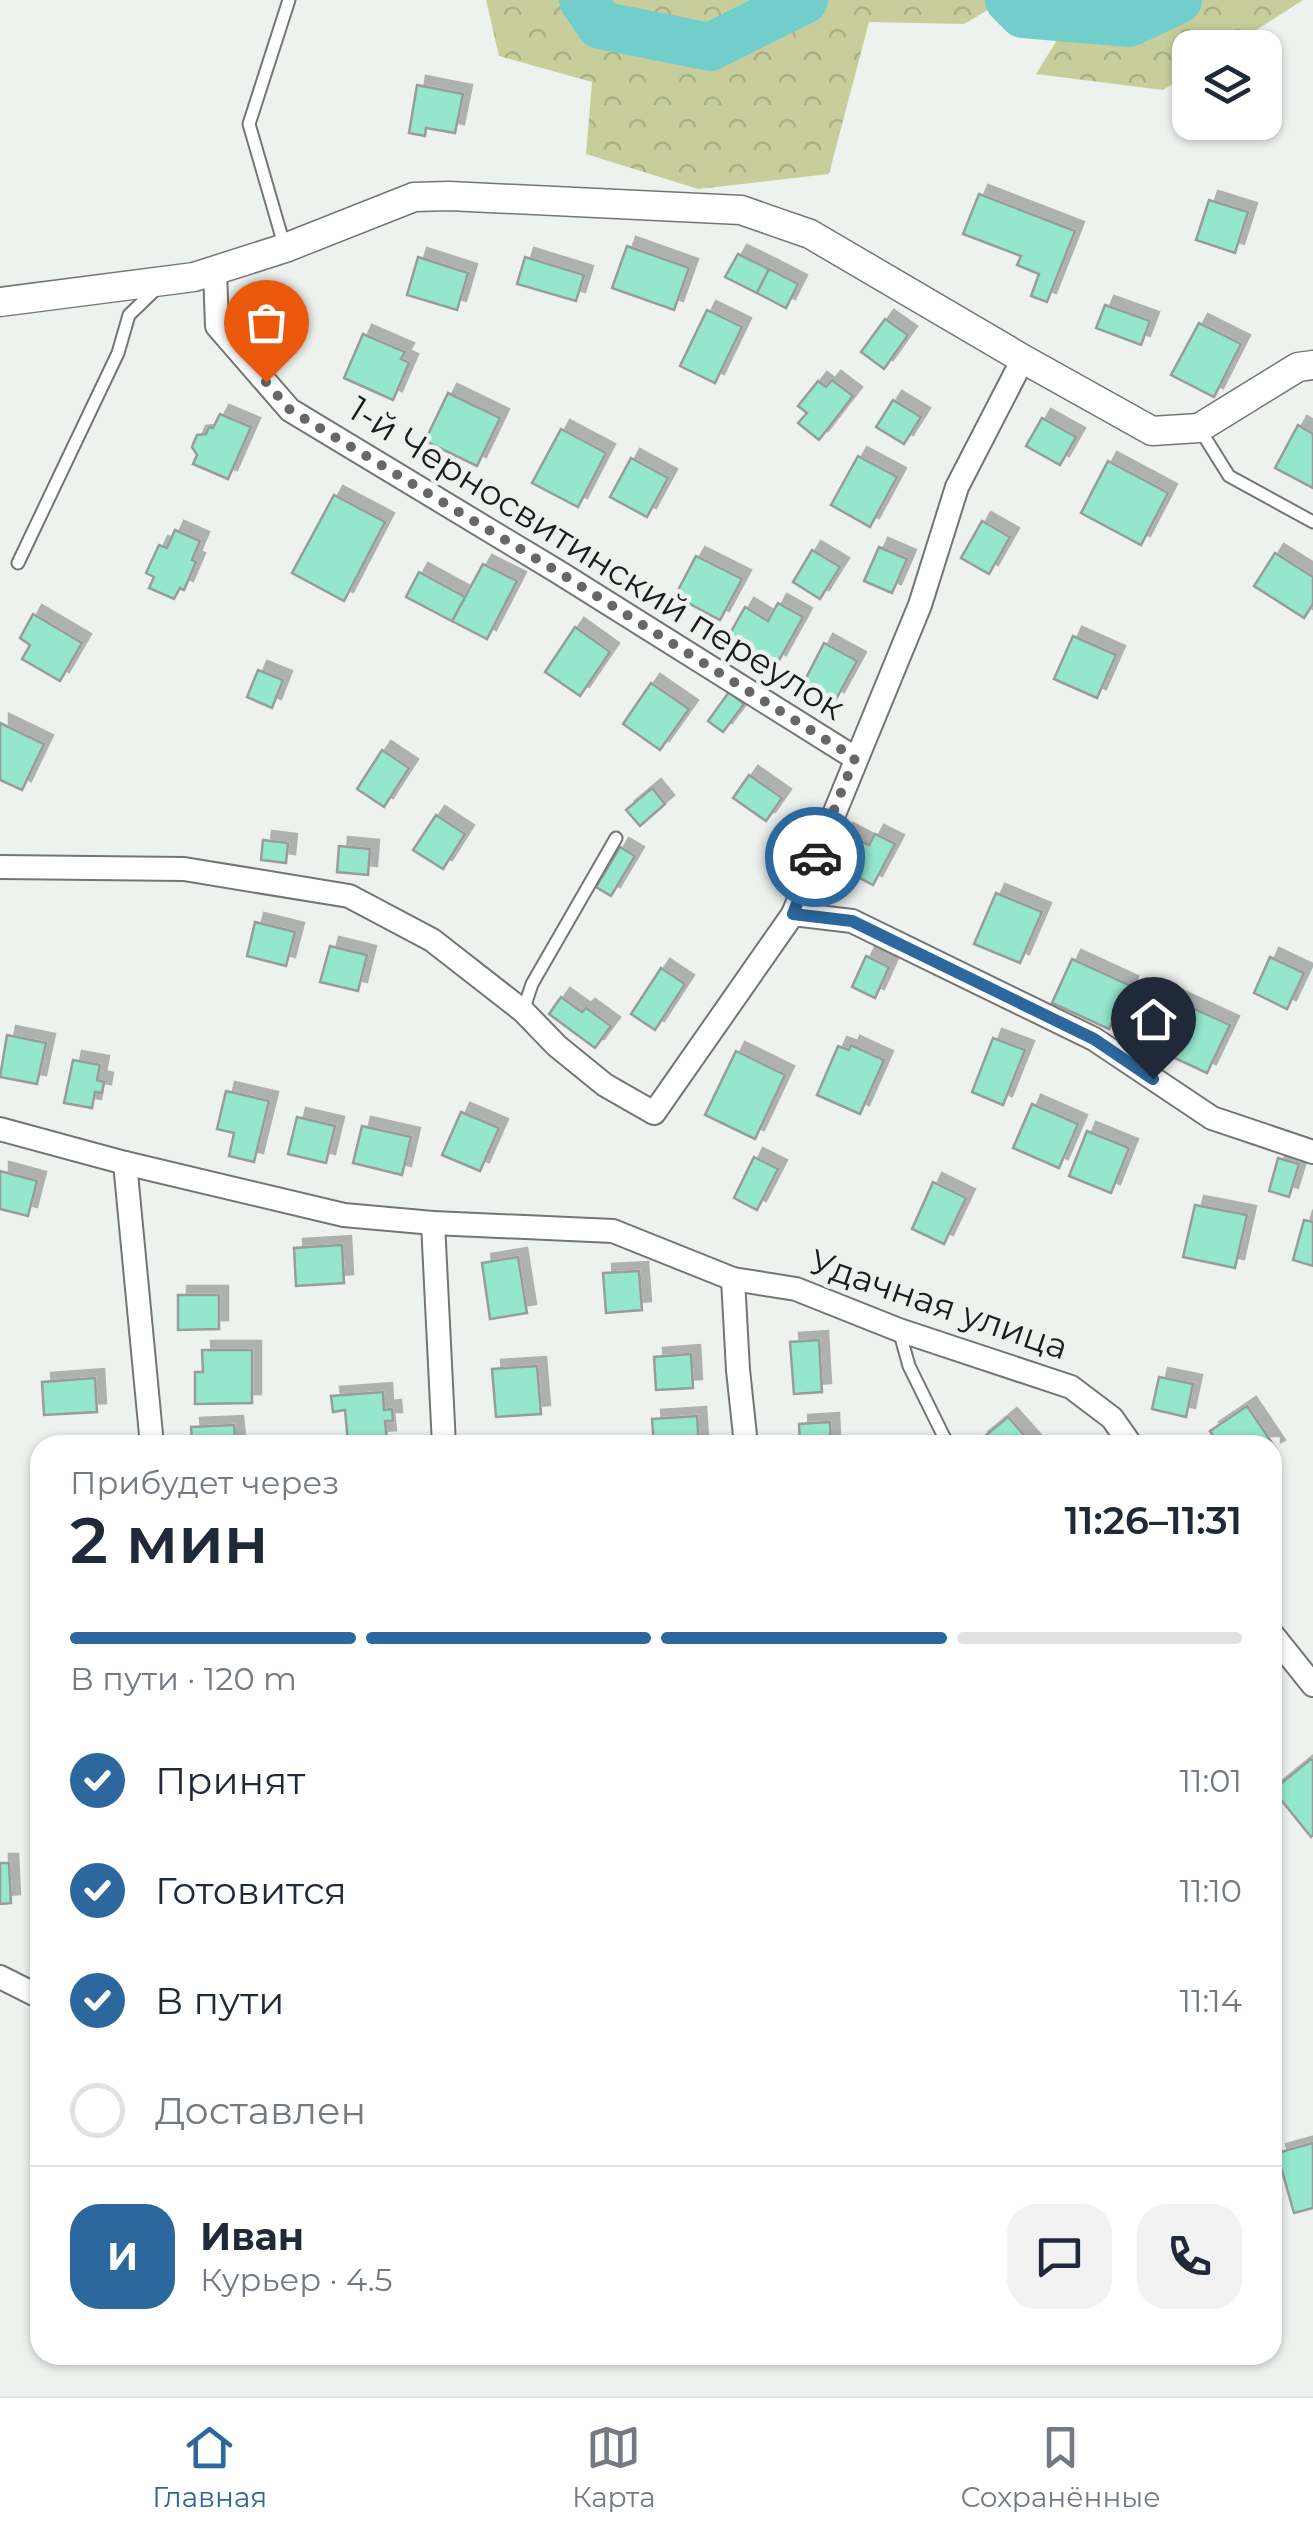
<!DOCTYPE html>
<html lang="ru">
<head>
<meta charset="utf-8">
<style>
	body { margin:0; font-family:Montserrat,sans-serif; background:#f2f2f3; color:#1f2937; height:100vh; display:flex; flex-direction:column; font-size:38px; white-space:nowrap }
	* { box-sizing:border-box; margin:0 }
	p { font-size:32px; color:#747a83 }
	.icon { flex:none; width:55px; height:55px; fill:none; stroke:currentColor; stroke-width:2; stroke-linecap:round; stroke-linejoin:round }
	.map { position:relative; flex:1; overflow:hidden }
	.panel { position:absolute; left:30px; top:1435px; width:1252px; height:930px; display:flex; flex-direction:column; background:#fff; border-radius:30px; box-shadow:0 2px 8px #0004 }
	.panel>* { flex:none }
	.fabs { position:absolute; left:1172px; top:30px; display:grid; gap:20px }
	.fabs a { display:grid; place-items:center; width:110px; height:110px; border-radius:20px; background:#fff; box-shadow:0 2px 8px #0004; font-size:50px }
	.pin { position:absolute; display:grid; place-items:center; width:85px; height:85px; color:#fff; margin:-102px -42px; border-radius:50% 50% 50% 0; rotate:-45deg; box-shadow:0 0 10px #0007 }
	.pin .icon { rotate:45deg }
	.courier { position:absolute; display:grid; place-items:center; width:100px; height:100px; margin:-50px; border:8px solid #2c679e; border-radius:50%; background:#fff; color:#222; box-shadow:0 2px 12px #0007 }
	.summary em { font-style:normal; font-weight:600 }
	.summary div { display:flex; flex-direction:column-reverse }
	.summary { display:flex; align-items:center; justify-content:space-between; height:170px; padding:0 40px }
	h1 { font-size:65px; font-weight:600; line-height:75px }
	.bar { display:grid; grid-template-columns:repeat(4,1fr); gap:15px 10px; align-content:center; height:120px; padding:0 40px }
	.bar i { height:12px; border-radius:8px; background:#e0e1e3 }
	.bar .active { background:#2c679e }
	.bar p { grid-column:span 4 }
	.line { display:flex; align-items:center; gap:25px; padding:0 40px; border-top:2px solid #e0e1e3 }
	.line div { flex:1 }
	.round { display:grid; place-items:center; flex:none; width:105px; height:105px; border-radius:30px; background:#f2f2f3 }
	ol { padding:0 40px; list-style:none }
	li { display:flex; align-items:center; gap:30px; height:110px }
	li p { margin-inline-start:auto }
	li .icon { padding:10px; border-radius:50%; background:#2c679e; color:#fff; stroke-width:4 }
	li:last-child { color:#747a83 }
	li i { width:55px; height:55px; border:5px solid #e0e1e3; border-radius:50% }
	.tabs { display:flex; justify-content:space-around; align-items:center; height:140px; border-top:2px solid #e0e1e3; background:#fff; font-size:28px; color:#747a83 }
	.tabs a { display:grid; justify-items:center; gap:5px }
	.tabs .active { color:#2c679e }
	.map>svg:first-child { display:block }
	.forest { fill:url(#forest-crowns) }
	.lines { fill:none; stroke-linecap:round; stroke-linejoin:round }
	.river { stroke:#72ceca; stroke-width:48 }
	.building { fill:#94e7cd; stroke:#989d9b; stroke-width:2.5; filter:url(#shadow) }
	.service-casing { stroke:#737674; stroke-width:15 }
	.minor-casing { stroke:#737674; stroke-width:26 }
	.tertiary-casing { stroke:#737674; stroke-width:31 }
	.service { stroke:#fff; stroke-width:11 }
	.minor { stroke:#fff; stroke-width:22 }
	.tertiary { stroke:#fff; stroke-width:28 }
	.done { stroke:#656866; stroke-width:10; stroke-dasharray:0 18 }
	.route { stroke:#2c679e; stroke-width:12 }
	.labels { text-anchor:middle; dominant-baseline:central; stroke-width:9; stroke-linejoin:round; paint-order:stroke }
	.street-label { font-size:35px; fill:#1b1d1c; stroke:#eef2ef }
</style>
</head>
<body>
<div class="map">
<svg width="1313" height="2396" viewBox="0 0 1313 2396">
	<defs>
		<pattern id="forest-crowns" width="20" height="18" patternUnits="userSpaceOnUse" patternTransform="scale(2.5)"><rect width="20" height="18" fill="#c7ce9c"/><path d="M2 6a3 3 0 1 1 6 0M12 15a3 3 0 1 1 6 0" fill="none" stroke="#aab086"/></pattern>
		<filter id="shadow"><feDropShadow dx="9" dy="-9" stdDeviation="0" flood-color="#0004"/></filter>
	</defs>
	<rect width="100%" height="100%" fill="#eef2ef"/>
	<g class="forest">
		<path d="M 486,0 L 1005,0 L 964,24 L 869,22 L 829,174 L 698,189 L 586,154 L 592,82 L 499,56 Z"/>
		<path d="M 1061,0 L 1303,0 L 1230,47 L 1190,48 L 1190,73 L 1163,90 L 1036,74 L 1075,11 Z"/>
	</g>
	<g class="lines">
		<g class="river">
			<path d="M 583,0 L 600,25 L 710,47 L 804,0"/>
			<path d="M 1009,0 L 1023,14 L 1129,23 L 1178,0"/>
		</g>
	</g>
	<g class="building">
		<path d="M 417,85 L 463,94 L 455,133 L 426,128 L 425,136 L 409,133 Z"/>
		<path d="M 979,194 L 1075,231 L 1047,302 L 1031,296 L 1039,274 L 1017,265 L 1021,256 L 963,234 Z"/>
		<path d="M 1209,200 L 1248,212 L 1235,253 L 1196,240 Z"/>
		<path d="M 627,246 L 689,268 L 674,310 L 612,288 Z"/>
		<path d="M 738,254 L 769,269 L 757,293 L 725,277 Z"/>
		<path d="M 418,257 L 468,273 L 457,310 L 407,295 Z"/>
		<path d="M 525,257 L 584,275 L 576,301 L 517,284 Z"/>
		<path d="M 769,269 L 798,284 L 786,308 L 757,293 Z"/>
		<path d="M 1105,305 L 1150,321 L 1141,345 L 1096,328 Z"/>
		<path d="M 707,310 L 742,327 L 715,383 L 680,366 Z"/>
		<path d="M 885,319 L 908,335 L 884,369 L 861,352 Z"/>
		<path d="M 1199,323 L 1241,344 L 1214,397 L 1171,375 Z"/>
		<path d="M 363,334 L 405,352 L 401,359 L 409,363 L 393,400 L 344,378 Z"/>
		<path d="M 832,380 L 853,396 L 819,440 L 798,423 L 807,413 L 798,406 L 818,381 L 826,387 Z"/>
		<path d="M 448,393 L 500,418 L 477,466 L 425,441 Z"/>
		<path d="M 893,400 L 921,417 L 904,444 L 876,427 Z"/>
		<path d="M 220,414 L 251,427 L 228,479 L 193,464 L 197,455 L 192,447 L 197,435 L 206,434 L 209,427 L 213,428 Z"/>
		<path d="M 1042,418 L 1076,437 L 1060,465 L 1026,446 Z"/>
		<path d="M 1298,425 L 1313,434 L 1313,488 L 1275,468 Z"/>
		<path d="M 561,429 L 606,453 L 578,507 L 532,483 Z"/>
		<path d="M 858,456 L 897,477 L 870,527 L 831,505 Z"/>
		<path d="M 631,458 L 668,478 L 647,517 L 610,497 Z"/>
		<path d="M 1108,461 L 1168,493 L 1141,545 L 1081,513 Z"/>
		<path d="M 334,495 L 385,522 L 344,601 L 292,573 Z"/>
		<path d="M 982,521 L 1010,537 L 989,574 L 961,558 Z"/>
		<path d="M 175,530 L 200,541 L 192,560 L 196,562 L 184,590 L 180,588 L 174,599 L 149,588 L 154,577 L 146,573 L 159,545 L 167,548 Z"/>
		<path d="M 879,547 L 907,559 L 892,593 L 864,581 Z"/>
		<path d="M 812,550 L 840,567 L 820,599 L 793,582 Z"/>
		<path d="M 1275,553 L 1313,577 L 1313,604 L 1304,618 L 1254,586 Z"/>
		<path d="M 696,556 L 742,579 L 720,620 L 675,596 Z"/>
		<path d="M 483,564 L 517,581 L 487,639 L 452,621 Z"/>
		<path d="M 419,572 L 465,597 L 452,621 L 406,597 Z"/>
		<path d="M 778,603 L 803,617 L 777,664 L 728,637 L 745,607 L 768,621 Z"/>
		<path d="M 33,614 L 82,643 L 60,681 L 22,659 L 30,645 L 20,638 Z"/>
		<path d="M 575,627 L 610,652 L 580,696 L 545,672 Z"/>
		<path d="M 1073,636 L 1116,655 L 1097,698 L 1054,679 Z"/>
		<path d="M 824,643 L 857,661 L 835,701 L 803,684 Z"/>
		<path d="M 258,670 L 283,680 L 272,708 L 247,697 Z"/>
		<path d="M 651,683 L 689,709 L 660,750 L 623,724 Z"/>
		<path d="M 729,692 L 744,704 L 723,732 L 708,721 Z"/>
		<path d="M 0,723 L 44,744 L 22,790 L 0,780 Z"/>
		<path d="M 382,750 L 409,768 L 384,807 L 357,789 Z"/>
		<path d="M 749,775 L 782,798 L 766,821 L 733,798 Z"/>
		<path d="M 652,788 L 665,804 L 640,826 L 626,810 Z"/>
		<path d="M 436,815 L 465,834 L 443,869 L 413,850 Z"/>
		<path d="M 844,832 L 869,845 L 875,834 L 895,844 L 873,885 L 828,861 Z"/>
		<path d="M 263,840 L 288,843 L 286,863 L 261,860 Z"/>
		<path d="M 339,846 L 370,849 L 368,875 L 337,872 Z"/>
		<path d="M 620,847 L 635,856 L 611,896 L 596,887 Z"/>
		<path d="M 996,893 L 1042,912 L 1020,963 L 974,944 Z"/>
		<path d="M 255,922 L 295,932 L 286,966 L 247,956 Z"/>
		<path d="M 330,946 L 367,955 L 358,991 L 320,982 Z"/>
		<path d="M 866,956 L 889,967 L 875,998 L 852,987 Z"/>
		<path d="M 1270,957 L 1304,973 L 1287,1009 L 1254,993 Z"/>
		<path d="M 1072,959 L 1129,985 L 1109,1029 L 1052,1003 Z"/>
		<path d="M 661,968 L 685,984 L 655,1030 L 631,1014 Z"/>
		<path d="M 561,997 L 582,1012 L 586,1008 L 611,1026 L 595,1048 L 549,1014 Z"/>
		<path d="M 1173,999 L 1230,1025 L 1207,1073 L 1151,1047 Z"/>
		<path d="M 7,1035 L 46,1043 L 37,1084 L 0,1077 Z"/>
		<path d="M 993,1038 L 1025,1050 L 1003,1105 L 972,1092 Z"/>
		<path d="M 851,1045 L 884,1060 L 860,1114 L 817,1095 L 838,1046 L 849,1050 Z"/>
		<path d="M 736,1051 L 785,1075 L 755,1139 L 705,1115 Z"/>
		<path d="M 73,1060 L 100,1065 L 97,1080 L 104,1082 L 102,1093 L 95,1092 L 92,1108 L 64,1103 Z"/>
		<path d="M 226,1091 L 269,1101 L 254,1162 L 229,1156 L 234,1133 L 217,1129 Z"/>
		<path d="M 1032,1104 L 1078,1124 L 1059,1168 L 1013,1148 Z"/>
		<path d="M 461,1112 L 499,1128 L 480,1171 L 442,1155 Z"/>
		<path d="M 297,1117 L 335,1126 L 326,1163 L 288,1154 Z"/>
		<path d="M 362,1126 L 411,1137 L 402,1175 L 353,1163 Z"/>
		<path d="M 1087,1131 L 1129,1148 L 1111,1193 L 1069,1176 Z"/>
		<path d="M 754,1157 L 778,1169 L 757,1210 L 734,1198 Z"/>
		<path d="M 1278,1158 L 1299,1164 L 1289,1197 L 1269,1191 Z"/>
		<path d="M 0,1171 L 37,1181 L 28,1216 L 0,1209 Z"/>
		<path d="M 933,1182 L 966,1198 L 944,1244 L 912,1229 Z"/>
		<path d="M 1195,1205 L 1247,1215 L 1235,1268 L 1183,1257 Z"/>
		<path d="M 1304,1220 L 1313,1222 L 1313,1266 L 1293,1260 Z"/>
		<path d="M 342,1245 L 344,1283 L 296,1286 L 294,1248 Z"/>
		<path d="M 518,1257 L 527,1313 L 490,1319 L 482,1263 Z"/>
		<path d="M 639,1271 L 642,1310 L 606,1313 L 603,1273 Z"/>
		<path d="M 178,1295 L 219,1295 L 219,1329 L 178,1330 Z"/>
		<path d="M 819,1340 L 822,1392 L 794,1394 L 790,1342 Z"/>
		<path d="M 202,1350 L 252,1350 L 252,1403 L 195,1404 L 195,1372 L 203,1372 Z"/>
		<path d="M 691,1354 L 693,1388 L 656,1390 L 654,1357 Z"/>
		<path d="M 537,1366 L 541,1414 L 496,1417 L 492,1369 Z"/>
		<path d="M 1159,1377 L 1193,1384 L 1186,1417 L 1152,1409 Z"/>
		<path d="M 95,1378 L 97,1412 L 44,1415 L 42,1382 Z"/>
		<path d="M 383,1392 L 384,1410 L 392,1409 L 393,1421 L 385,1421 L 387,1439 L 348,1442 L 345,1410 L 333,1412 L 331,1396 Z"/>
		<path d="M 1247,1406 L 1276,1449 L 1272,1451 L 1272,1445 L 1219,1445 L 1210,1431 Z"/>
		<path d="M 697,1416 L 699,1445 L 654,1445 L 652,1419 Z"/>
		<path d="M 1008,1417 L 1033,1445 L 982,1445 L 979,1441 Z"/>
		<path d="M 830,1422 L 831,1445 L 800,1445 L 799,1424 Z"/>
		<path d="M 234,1425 L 236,1445 L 185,1445 L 192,1440 L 191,1427 Z"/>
		<path d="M 1311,1759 L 1313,1761 L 1313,1835 L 1311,1837 L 1273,1790 Z"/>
		<path d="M 0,1863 L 9,1863 L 11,1903 L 0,1904 Z"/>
		<path d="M 1313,2143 L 1313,2208 L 1294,2213 L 1277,2153 Z"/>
	</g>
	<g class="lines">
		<defs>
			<g id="service">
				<path d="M 285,248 L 249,124 L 289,0"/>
				<path d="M 1199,428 L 1229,476 L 1313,522"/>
				<path d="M 18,563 L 118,353 L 129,315 L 156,289"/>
				<path d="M 523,1011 L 532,984 L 616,838"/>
				<path d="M 899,1330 L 909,1366 L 948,1445"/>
			</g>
			<g id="minor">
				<path d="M 215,271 L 217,326 L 290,410 L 560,573 L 855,758"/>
				<path d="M 0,867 L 184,869 L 349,896 L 432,940 L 523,1011 L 557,1046 L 605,1085 L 654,1113 L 793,914 L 852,921 L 1094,1039 L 1212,1118 L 1313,1152"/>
				<path d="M 793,914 L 920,605 L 957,487 L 1023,359"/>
				<path d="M 0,1129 L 125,1163 L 344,1215 L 433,1223 L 613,1231 L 733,1279 L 796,1289 L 899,1330 L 1071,1387 L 1112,1418 L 1131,1445"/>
				<path d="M 125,1163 L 152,1445"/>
				<path d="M 433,1223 L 444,1445"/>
				<path d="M 733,1279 L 738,1370 L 746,1445"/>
				<path d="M 1272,1634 L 1313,1685"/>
				<path d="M 0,1977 L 40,1997"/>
			</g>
			<path id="tertiary" d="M 0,302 L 194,277 L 285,248 L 414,197 L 449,196 L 741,210 L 810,234 L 1023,359 L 1152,431 L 1199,428 L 1298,367 L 1313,365"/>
		</defs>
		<use href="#service" class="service-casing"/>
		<use href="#minor" class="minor-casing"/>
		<use href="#tertiary" class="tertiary-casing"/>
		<use href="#service" class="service"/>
		<use href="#minor" class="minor"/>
		<use href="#tertiary" class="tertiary"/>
	</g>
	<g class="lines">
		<path class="done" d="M 266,382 L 290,410 L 560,573 L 855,758 L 815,857"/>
		<path class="route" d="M 815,857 L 793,914 L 852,921 L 1094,1039 L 1153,1079"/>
	</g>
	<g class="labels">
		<g class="street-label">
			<text transform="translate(597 558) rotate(32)">1-й Черносвитинский переулок</text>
			<text transform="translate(939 1304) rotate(19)">Удачная улица</text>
		</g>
	</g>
</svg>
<div class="fabs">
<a><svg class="icon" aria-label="layers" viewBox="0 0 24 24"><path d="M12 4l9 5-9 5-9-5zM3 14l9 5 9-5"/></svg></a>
</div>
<div class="pin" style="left:266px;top:382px;background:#ea580c"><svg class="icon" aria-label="bag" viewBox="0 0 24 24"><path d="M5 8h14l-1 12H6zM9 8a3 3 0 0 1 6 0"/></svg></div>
<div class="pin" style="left:1153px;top:1079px;background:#1f2937"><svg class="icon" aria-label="home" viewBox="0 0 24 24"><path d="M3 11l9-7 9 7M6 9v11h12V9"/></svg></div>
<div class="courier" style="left:815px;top:857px"><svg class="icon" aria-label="car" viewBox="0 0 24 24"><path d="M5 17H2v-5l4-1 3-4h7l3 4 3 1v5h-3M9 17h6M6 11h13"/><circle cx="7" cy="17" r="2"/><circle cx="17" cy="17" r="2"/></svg></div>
<section class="panel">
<div class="summary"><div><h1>2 мин</h1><p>Прибудет через</p></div><em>11:26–11:31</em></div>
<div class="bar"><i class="active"></i><i class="active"></i><i class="active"></i><i></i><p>В пути · 120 m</p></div>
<ol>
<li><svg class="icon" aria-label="check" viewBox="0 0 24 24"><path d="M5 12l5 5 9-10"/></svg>Принят<p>11:01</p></li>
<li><svg class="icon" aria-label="check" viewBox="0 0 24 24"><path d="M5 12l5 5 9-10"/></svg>Готовится<p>11:10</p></li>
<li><svg class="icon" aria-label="check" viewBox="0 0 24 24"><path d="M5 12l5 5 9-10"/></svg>В пути<p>11:14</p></li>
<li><i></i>Доставлен</li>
</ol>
<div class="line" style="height:180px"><b class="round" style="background:#2c679e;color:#fff">И</b><div><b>Иван</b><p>Курьер · 4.5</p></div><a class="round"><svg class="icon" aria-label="chat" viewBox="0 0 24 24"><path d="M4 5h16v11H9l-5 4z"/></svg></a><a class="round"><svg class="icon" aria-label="phone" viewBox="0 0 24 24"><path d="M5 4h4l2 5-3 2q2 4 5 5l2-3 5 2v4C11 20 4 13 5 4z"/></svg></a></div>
</section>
</div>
<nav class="tabs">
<a class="active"><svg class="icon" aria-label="home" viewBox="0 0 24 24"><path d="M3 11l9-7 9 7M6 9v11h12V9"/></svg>Главная</a>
<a><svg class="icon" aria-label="map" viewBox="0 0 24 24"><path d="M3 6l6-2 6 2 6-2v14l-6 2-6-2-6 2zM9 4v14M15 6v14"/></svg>Карта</a>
<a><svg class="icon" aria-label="saved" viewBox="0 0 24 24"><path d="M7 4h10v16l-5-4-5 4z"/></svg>Сохранённые</a>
</nav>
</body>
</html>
